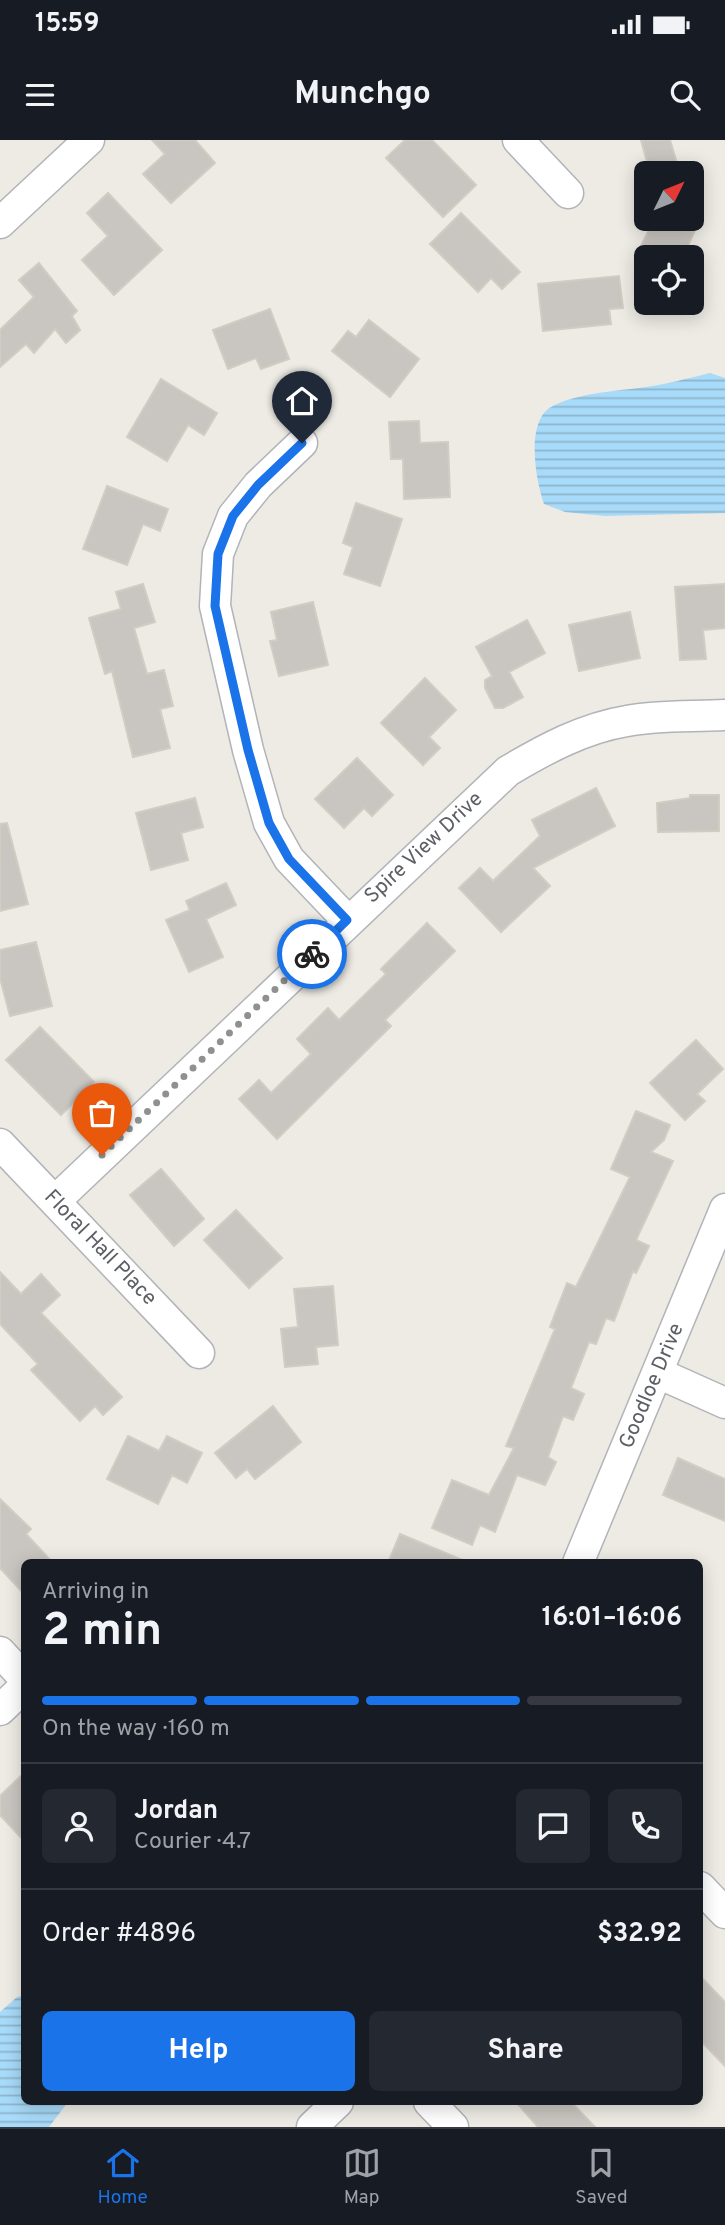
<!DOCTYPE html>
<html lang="en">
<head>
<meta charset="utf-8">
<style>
	body { margin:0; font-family:Overpass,sans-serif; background:#242831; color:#f1f3f6; height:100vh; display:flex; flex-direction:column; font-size:26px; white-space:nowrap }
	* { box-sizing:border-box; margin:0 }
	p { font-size:23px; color:#9ea1a6 }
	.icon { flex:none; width:38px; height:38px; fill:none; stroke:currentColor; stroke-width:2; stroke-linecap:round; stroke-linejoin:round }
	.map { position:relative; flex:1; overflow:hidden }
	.drawer { position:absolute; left:21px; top:1419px; width:682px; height:546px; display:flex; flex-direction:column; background:#171b24; border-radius:10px; box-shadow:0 4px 18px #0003 }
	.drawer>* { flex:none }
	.needle { width:46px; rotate:47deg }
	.controls { position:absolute; left:634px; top:21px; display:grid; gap:14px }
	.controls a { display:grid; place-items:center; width:70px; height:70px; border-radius:10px; background:#171b24; box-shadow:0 4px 18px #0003; font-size:35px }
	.pin { position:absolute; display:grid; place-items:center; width:60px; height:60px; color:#fff; margin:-72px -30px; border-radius:50% 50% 50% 0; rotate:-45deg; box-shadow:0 0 7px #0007 }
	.pin .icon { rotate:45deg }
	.courier { position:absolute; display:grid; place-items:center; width:70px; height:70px; margin:-35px; border:5px solid #1a73e8; border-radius:50%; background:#fff; color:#222; box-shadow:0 2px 9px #0007 }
	.head em { font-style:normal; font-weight:700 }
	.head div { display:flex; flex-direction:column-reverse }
	.head { display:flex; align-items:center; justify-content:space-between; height:119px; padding:0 21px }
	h1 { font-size:46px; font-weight:700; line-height:52px }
	.bar { display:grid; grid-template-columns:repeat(4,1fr); gap:10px 7px; align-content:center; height:84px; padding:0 21px }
	.bar i { height:9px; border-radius:5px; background:#363941 }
	.bar .current { background:#1a73e8 }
	.bar p { grid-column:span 4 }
	.line { display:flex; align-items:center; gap:18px; padding:0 21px; border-top:2px solid #363941 }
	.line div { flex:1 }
	.round { display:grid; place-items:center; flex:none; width:74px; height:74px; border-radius:10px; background:#242831 }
	.primary-button { display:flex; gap:14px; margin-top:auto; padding:14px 21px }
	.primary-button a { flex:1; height:80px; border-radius:10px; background:#1a73e8; color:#fff; font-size:28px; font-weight:700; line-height:80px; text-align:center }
	.primary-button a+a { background:#242831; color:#f1f3f6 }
	.status { display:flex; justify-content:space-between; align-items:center; height:49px; padding:0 35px; background:#171b24; direction:ltr }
	.status svg { height:19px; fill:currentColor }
	header { display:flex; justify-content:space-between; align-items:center; height:91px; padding:0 21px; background:#171b24; font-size:32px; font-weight:700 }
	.menu { display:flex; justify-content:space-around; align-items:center; height:98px; border-top:2px solid #363941; background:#171b24; font-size:19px; color:#9ea1a6 }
	.menu a { display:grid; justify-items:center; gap:4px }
	.menu .current { color:#1a73e8 }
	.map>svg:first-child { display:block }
	.water { fill:url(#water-rules) }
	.building { fill:#c9c5c0; stroke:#d2ccc2; stroke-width:2 }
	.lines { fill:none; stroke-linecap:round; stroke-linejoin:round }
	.minor-casing { stroke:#b1b4b8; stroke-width:33 }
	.minor { stroke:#fff; stroke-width:30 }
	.done { stroke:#8f9090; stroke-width:7; stroke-dasharray:0 12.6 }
	.route { stroke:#1a73e8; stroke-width:9 }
	.labels { text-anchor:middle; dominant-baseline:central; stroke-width:5; stroke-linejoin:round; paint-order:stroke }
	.street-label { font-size:21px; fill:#5c5f63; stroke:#fff }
</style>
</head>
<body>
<div class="status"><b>15:59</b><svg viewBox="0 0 49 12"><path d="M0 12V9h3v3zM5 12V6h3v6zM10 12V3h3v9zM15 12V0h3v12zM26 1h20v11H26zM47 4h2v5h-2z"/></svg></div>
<header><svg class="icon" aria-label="menu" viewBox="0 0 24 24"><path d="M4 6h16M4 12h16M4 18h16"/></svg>Munchgo<svg class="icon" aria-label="search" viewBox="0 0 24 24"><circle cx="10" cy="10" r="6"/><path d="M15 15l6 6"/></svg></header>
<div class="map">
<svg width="725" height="1987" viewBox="0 0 725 1987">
	<defs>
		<pattern id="water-rules" width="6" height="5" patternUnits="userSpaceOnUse" patternTransform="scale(1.75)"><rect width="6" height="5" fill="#a8daf9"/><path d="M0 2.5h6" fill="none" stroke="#8cb4cd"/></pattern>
	</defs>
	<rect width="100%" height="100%" fill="#edebe4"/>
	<g class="water">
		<path d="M 710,233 L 725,238 L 725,373 L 605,376 L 565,372 L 544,364 C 536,342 525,282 551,267 C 576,253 618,251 646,247 C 668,244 689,238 710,233 Z"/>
		<path d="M 24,1855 L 24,1962 L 68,1962 L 49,1987 L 0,1987 L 0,1872 L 17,1857 Z"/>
	</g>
	<g class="building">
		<path d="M 152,0 L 195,0 L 215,23 L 171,63 L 143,34 L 165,14 Z"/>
		<path d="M 405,0 L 432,0 L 476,45 L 443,77 L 386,18 Z"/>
		<path d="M 641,0 L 670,0 L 679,30 L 650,33 Z"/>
		<path d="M 108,53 L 162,110 L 114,155 L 82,120 L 108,96 L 87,73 Z"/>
		<path d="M 461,73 L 520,132 L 502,149 L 491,138 L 478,152 L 430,104 Z"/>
		<path d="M 654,79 L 700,79 L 683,117 L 636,117 Z"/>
		<path d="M 39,123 L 77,171 L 72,176 L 80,190 L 66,203 L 55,189 L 34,213 L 26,204 L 0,227 L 0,190 L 34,157 L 19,140 Z"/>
		<path d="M 619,136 L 623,168 L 609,169 L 611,184 L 543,191 L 538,144 Z"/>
		<path d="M 270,169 L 289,219 L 261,229 L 256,218 L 228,229 L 213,190 Z"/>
		<path d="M 369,180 L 419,219 L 390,257 L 332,211 L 348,191 L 356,197 Z"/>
		<path d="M 161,239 L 217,273 L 204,295 L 188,285 L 167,321 L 127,297 Z"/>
		<path d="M 419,281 L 420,303 L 448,302 L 450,357 L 404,359 L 403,319 L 391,319 L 389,282 Z"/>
		<path d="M 107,346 L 168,369 L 160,391 L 143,384 L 127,425 L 83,409 Z"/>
		<path d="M 356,363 L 402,379 L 380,446 L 344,434 L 353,407 L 343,403 Z"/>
		<path d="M 143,444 L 155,482 L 134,488 L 147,534 L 164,530 L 173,566 L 160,569 L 170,608 L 133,617 L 112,531 L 105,534 L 89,478 L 121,469 L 116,452 Z"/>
		<path d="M 725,444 L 725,488 L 703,490 L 706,519 L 680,520 L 675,447 Z"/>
		<path d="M 313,462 L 328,525 L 279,536 L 270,501 L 277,500 L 271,472 Z"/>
		<path d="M 630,472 L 640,518 L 579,531 L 569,485 Z"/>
		<path d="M 527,480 L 545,513 L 509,532 L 523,557 L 503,568 L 495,568 L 485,548 L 485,540 L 492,536 L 476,507 Z"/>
		<path d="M 425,538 L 456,570 L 429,597 L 440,608 L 423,625 L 381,583 Z"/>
		<path d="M 357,618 L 393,655 L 372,676 L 364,668 L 344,688 L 315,659 Z"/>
		<path d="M 596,648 L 615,686 L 533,728 L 550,746 L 501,792 L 459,748 L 480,728 L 493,741 L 540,696 L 532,680 Z"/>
		<path d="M 690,655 L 719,655 L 719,691 L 658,692 L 657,663 L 690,658 Z"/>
		<path d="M 195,658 L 203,687 L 181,693 L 188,720 L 151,730 L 136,673 Z"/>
		<path d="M 7,683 L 28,764 L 0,771 L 0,684 Z"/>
		<path d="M 226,743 L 236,765 L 206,779 L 223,817 L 189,832 L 166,780 L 190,770 L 186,761 Z"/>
		<path d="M 427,783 L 455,811 L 385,880 L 391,886 L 277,999 L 239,959 L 259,940 L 271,953 L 311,914 L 297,899 L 328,868 L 339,880 L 386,834 L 381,829 Z"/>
		<path d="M 36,802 L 52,866 L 10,876 L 0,838 L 0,810 Z"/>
		<path d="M 40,887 L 94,942 L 61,975 L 6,920 Z"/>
		<path d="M 696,900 L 723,929 L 697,954 L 705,961 L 685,980 L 650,943 Z"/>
		<path d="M 636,971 L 670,985 L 664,1000 L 651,1012 L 673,1021 L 636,1100 L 649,1106 L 636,1133 L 633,1131 L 614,1181 L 606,1178 L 596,1204 L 589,1202 L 571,1248 L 584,1254 L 573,1280 L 563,1276 L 548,1317 L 556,1322 L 545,1345 L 517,1335 L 495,1392 L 480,1385 L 472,1405 L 432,1388 L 452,1340 L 489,1355 L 514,1308 L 506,1306 L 555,1189 L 550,1187 L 567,1143 L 576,1147 L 630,1037 L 611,1029 Z"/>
		<path d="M 161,1029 L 204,1079 L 174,1106 L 130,1055 Z"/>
		<path d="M 236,1070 L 282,1118 L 249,1148 L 204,1100 Z"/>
		<path d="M 0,1132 L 21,1154 L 41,1134 L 60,1155 L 41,1173 L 122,1257 L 103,1275 L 95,1266 L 80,1281 L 31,1230 L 38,1224 L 0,1184 Z"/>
		<path d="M 333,1146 L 338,1205 L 316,1207 L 318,1224 L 285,1227 L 281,1189 L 298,1187 L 294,1149 Z"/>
		<path d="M 273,1266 L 301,1302 L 255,1339 L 247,1329 L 236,1338 L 215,1313 Z"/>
		<path d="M 128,1296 L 159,1311 L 167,1296 L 202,1313 L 187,1343 L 172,1335 L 158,1364 L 107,1339 Z"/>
		<path d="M 678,1318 L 725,1339 L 725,1381 L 663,1355 Z"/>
		<path d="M 0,1359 L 31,1389 L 26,1394 L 53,1423 L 24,1423 L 24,1454 L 0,1428 Z"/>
		<path d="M 400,1394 L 467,1422 L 467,1423 L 388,1423 Z"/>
		<path d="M 24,1633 L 24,1701 L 0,1675 L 0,1656 Z"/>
		<path d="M 700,1836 L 725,1862 L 725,1926 L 700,1900 Z"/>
		<path d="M 516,1962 L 571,1962 L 595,1987 L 538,1987 Z"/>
	</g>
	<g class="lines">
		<defs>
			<g id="minor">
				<path d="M 518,0 L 568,53"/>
				<path d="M 0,83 L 89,0"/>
				<path d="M 302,303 L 258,345 L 233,376 L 218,414 L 215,466 L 248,610 L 269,683 L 289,719 L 347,780"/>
				<path d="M 0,1004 L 199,1213"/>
				<path d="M 55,1061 L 508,631 C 545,609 584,588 627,581 C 659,575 693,577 725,575"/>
				<path d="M 658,1233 L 725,1263"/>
				<path d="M 578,1423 L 725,1069"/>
				<path d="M 0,1512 L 24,1538"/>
				<path d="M 0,1570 L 24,1547"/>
				<path d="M 700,1747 L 725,1773"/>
				<path d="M 429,1962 L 453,1987"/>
				<path d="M 312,1987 L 338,1962"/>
			</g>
		</defs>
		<use href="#minor" class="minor-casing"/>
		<use href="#minor" class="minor"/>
	</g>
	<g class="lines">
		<path class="done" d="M 102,1015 L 312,814"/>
		<path class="route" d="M 302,303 L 258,345 L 233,376 L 218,414 L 215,466 L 248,610 L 269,683 L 289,719 L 347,780 L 312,814"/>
	</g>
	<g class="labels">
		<g class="street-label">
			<text transform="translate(424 708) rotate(-43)">Spire View Drive</text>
			<text transform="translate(100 1108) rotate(46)">Floral Hall Place</text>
			<text transform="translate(652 1246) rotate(-67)">Goodloe Drive</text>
		</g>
	</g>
</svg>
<div class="controls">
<a><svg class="needle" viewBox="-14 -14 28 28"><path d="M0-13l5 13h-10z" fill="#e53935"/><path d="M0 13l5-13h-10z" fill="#9ea1a6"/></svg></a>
<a><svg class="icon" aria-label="locate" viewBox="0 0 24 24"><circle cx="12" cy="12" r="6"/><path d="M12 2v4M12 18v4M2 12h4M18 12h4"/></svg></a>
</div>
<div class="pin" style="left:102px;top:1015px;background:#ea580c"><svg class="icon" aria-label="bag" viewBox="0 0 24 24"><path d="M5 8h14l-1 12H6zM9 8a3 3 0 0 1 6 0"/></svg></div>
<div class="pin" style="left:302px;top:303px;background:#1f2937"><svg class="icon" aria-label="home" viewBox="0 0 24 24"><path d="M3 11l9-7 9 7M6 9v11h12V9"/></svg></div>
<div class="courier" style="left:312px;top:814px"><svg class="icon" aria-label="bike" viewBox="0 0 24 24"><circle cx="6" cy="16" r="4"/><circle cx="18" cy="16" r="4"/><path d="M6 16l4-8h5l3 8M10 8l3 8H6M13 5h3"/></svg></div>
<section class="drawer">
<div class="head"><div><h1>2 min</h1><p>Arriving in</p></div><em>16:01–16:06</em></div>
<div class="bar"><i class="current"></i><i class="current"></i><i class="current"></i><i></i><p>On the way · 160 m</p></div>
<div class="line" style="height:126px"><a class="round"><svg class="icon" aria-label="person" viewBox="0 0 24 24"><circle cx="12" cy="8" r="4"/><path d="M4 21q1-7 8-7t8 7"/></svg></a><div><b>Jordan</b><p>Courier · 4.7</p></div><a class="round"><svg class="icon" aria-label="chat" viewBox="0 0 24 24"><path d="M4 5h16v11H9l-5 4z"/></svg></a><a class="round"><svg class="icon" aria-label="phone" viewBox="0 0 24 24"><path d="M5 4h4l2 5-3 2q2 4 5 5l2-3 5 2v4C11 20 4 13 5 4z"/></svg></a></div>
<div class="line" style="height:91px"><div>Order #4896</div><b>$32.92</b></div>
<div class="primary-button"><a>Help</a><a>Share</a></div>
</section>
</div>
<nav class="menu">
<a class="current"><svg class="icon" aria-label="home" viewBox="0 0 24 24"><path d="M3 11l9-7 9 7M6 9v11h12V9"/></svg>Home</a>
<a><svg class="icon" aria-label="map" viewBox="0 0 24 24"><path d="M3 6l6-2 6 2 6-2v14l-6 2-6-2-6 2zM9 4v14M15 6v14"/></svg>Map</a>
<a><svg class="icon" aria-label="saved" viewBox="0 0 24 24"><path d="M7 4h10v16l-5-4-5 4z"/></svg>Saved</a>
</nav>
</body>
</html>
